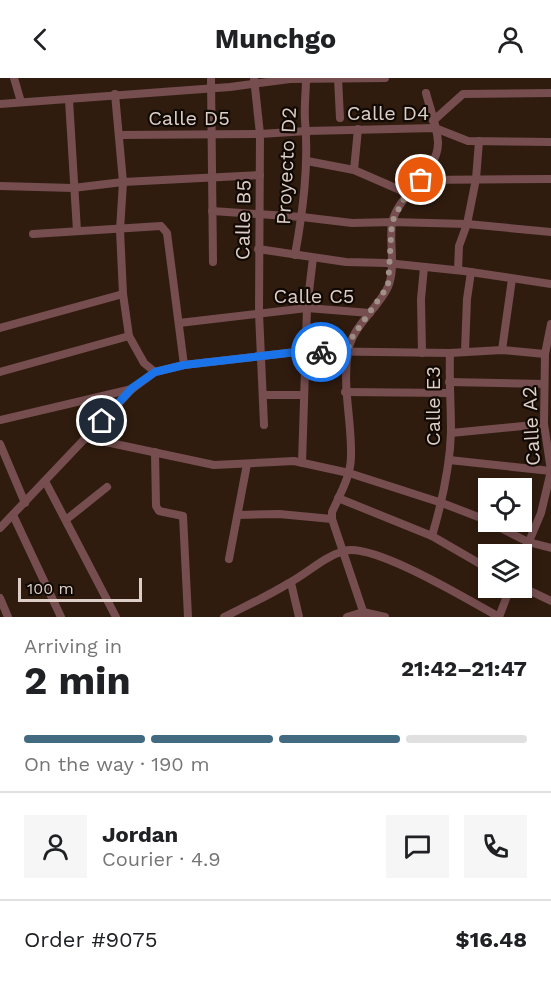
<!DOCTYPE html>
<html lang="en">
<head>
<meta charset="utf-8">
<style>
	body { margin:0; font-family:"Work Sans",sans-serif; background:#f6f6f6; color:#202124; height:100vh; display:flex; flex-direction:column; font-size:22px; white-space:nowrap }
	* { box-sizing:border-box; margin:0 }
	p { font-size:20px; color:#757577 }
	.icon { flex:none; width:33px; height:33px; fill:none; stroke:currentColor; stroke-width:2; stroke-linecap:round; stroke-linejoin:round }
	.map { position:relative; height:539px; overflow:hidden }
	.panel { display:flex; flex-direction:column; background:#fff; flex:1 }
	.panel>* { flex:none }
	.fabs { position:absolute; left:478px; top:400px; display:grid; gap:12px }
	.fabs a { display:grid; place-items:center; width:54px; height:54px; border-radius:0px; background:#fff; box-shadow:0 3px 9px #0003; font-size:30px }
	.scale { position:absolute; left:18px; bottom:15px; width:124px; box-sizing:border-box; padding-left:6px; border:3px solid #ddcfc7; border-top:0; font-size:16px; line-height:21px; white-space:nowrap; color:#ddcfc7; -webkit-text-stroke:4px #110904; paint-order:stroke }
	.pin { position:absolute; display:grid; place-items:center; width:51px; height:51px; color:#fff; margin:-26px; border:3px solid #fff; border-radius:50%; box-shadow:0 2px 6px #0007 }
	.courier { position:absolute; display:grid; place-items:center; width:60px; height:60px; margin:-30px; border:4px solid #1a73e8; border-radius:50%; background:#fff; color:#222; box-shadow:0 2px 8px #0007 }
	.head em { font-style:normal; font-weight:700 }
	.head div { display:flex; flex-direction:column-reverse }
	.head { display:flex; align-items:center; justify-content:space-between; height:102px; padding:0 24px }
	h1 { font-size:39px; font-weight:700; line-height:45px }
	.bar { display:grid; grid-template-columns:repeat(4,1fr); gap:9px 6px; align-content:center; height:72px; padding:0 24px }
	.bar i { height:8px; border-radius:4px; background:#e0e0e0 }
	.bar .selected { background:#426a81 }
	.bar p { grid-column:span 4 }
	.line { display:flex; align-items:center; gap:15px; padding:0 24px; border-top:2px solid #e0e0e0 }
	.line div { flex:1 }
	.round { display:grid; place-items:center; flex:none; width:63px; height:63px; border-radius:0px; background:#f6f6f6 }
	header { display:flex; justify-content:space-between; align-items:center; height:78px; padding:0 24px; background:#fff; font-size:27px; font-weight:700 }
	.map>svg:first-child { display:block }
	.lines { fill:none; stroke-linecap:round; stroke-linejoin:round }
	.street { stroke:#764e50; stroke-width:8 }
	.done { stroke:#a09087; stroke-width:6; stroke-dasharray:0 10.8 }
	.route { stroke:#1a73e8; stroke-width:8 }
	.labels { text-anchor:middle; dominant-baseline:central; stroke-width:4.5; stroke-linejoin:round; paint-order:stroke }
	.street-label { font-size:20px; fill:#ddcfc7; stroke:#110904 }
</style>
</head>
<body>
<header><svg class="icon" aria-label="back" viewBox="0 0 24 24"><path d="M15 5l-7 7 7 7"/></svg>Munchgo<svg class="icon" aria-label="person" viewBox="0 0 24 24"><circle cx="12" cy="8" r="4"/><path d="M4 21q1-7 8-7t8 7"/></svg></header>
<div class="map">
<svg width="551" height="539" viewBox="0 0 551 539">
	<rect width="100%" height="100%" fill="#301c0f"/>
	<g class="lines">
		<g class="street">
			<path d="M 14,0 L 21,24"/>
			<path d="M 211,0 L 213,184"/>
			<path d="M 254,0 L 260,56 L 259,235 L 264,347"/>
			<path d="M 338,0 L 340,40"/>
			<path d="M 115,16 L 123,104 L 120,152 L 123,216 L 129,258 L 144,285 L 155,294"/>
			<path d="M 69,22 L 77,153"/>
			<path d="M 0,26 L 230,9 L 290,1 L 385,0"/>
			<path d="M 433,43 L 463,16 L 551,15"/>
			<path d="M 119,57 L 260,56 L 307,53 L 435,50 L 468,63 L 551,64"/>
			<path d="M 307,83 L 354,92 L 407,115"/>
			<path d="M 354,92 L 358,51"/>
			<path d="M 421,102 L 551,101"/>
			<path d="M 0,108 L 73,110 L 123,104 L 260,97"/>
			<path d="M 212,133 L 302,139 L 352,145 L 392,144 L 467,146 L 551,154"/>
			<path d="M 33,156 L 161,148 L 167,155 L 184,287"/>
			<path d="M 258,171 L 346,184 L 387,185 L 464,193 L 551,206"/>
			<path d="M 295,177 C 303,132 309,87 305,42 C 304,28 306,14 306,0"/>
			<path d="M 458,192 L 459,168 L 467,146 L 476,101 L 479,63"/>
			<path d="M 179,245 L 307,230 L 370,235"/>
			<path d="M 0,250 L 123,216"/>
			<path d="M 502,272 L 512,201"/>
			<path d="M 465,273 L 467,221 L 471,194"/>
			<path d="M 422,275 L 421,221 L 424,189"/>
			<path d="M 0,294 L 129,258"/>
			<path d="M 449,304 L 544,306"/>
			<path d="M 345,314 L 449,315"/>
			<path d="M 263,317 L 304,317"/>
			<path d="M 0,342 L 132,311"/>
			<path d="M 451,355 L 544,346"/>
			<path d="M 87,360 L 214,387 L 294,383 L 349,395 L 442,425 L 481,440 L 528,464 L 551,470"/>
			<path d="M 0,366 L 25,425"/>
			<path d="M 155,374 L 156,428 L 159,433 L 183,438 L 188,539"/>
			<path d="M 449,382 L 551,393"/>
			<path d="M 302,385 L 307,230 L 313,180"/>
			<path d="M 45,403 L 116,539"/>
			<path d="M 338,420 L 432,458 L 489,491"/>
			<path d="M 13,437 L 61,539"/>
			<path d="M 238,437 L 279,436 L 332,441"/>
			<path d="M 67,441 L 107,409"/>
			<path d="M 0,450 L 132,311 L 155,294 L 184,287 L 305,273 L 450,275 L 502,272 L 545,276"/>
			<path d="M 432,458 C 442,424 450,389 451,354 C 451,327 449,301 450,275"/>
			<path d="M 522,480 L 541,435 L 551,393 L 544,346 L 545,276 L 551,246"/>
			<path d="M 229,481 L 247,386"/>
			<path d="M 291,505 L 299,539"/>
			<path d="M 522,509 L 551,523"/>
			<path d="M 0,520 L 8,539"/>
			<path d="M 224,539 C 246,528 268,518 289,505 C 308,495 323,479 344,473 C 373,464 470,523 499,539"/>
			<path d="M 347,539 L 363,534 L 385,539"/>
			<path d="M 365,539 L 332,441 L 332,434 C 340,416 351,398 351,378 C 352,343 342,309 348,274 C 352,248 377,232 388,209 C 396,190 389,165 392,145 C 398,115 439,95 438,64 C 437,47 430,31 426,15"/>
			<path d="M 499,539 L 510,510"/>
		</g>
	</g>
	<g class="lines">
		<path class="done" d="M 321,274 L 347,275 L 351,261 L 388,208 L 392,144 L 407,115 L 421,102"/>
		<path class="route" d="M 102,343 L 132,310 L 155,294 L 184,287 L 305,273 L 321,274"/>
	</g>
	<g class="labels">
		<g class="street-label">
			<text x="388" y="35">Calle D4</text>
			<text x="189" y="40">Calle D5</text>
			<text transform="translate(286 88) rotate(-87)">Proyecto D2</text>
			<text transform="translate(243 142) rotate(-89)">Calle B5</text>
			<text x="314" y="218">Calle C5</text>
			<text transform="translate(433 328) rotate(-90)">Calle E3</text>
			<text transform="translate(531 348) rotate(-93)">Calle A2</text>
		</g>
	</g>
</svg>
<div class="fabs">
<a><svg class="icon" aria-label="locate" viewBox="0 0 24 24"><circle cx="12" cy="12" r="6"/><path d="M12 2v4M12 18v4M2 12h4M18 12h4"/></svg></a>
<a><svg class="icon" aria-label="layers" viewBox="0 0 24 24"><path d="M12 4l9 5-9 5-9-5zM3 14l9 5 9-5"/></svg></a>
</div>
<div class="scale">100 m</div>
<div class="pin" style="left:421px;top:102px;background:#ea580c"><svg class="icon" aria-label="bag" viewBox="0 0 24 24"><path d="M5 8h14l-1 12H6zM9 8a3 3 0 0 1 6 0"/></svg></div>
<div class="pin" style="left:102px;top:343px;background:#1f2937"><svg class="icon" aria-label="home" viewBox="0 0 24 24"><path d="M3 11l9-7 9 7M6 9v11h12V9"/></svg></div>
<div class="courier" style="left:321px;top:274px"><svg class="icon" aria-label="bike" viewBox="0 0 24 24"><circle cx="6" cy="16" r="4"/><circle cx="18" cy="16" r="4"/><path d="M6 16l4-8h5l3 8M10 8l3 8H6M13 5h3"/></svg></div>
</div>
<section class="panel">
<div class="head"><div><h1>2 min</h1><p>Arriving in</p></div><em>21:42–21:47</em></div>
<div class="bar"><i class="selected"></i><i class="selected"></i><i class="selected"></i><i></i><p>On the way · 190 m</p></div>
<div class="line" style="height:108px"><a class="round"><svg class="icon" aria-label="person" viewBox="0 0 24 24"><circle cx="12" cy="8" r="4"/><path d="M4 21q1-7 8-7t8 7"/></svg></a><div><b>Jordan</b><p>Courier · 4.9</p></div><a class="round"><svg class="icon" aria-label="chat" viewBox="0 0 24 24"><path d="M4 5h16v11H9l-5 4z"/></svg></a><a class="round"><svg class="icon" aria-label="phone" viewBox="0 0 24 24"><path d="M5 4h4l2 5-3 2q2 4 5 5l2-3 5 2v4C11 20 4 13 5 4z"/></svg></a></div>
<div class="line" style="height:78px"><div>Order #9075</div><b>$16.48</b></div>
</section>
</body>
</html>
